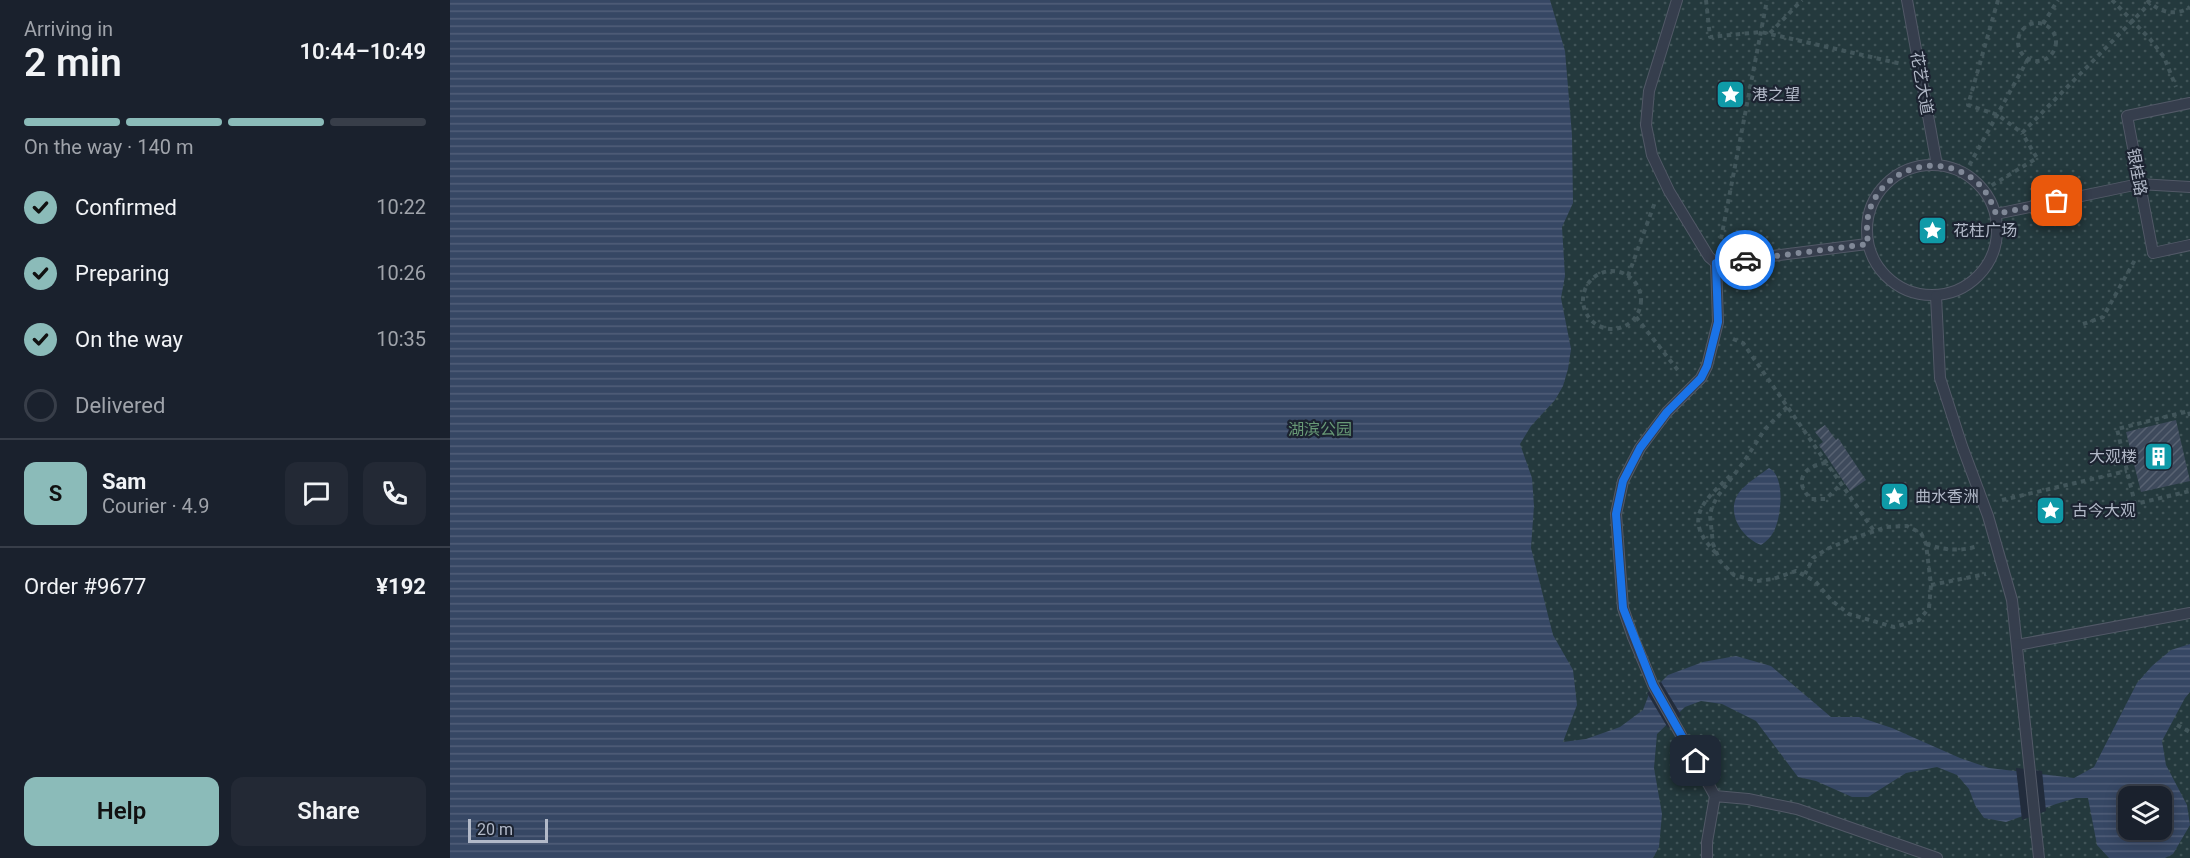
<!DOCTYPE html>
<html lang="en">
<head>
<meta charset="utf-8">
<style>
	body { margin:0; font-family:Roboto,"Noto Sans SC",sans-serif; background:#232935; color:#f1f3f6; height:100vh; display:flex; flex-direction:column; font-size:22px; white-space:nowrap }
	* { box-sizing:border-box; margin:0 }
	p { font-size:20px; color:#9fa3aa }
	.icon { flex:none; width:33px; height:33px; fill:none; stroke:currentColor; stroke-width:2; stroke-linecap:round; stroke-linejoin:round }
	.map { position:relative; flex:1; overflow:hidden }
	.panel { display:flex; flex-direction:column; background:#1a212d; width:450px }
	.panel>* { flex:none }
	.fabs { position:absolute; left:1668px; top:786px; display:grid; gap:12px }
	.fabs a { display:grid; place-items:center; width:54px; height:54px; border-radius:12px; background:#1a212d; box-shadow:0 3px 15px #0003,0 0 0 2px #383e49; font-size:30px }
	.scale { position:absolute; left:18px; bottom:15px; width:80px; box-sizing:border-box; padding-left:6px; border:3px solid #b2b9c8; border-top:0; font-size:16px; line-height:21px; white-space:nowrap; color:#b2b9c8; -webkit-text-stroke:4px #1c2331; paint-order:stroke }
	.pin { position:absolute; display:grid; place-items:center; width:51px; height:51px; color:#fff; margin:-26px; border-radius:12px; box-shadow:0 3px 9px #0006 }
	.courier { position:absolute; display:grid; place-items:center; width:60px; height:60px; margin:-30px; border:4px solid #1a73e8; border-radius:50%; background:#fff; color:#222; box-shadow:0 2px 8px #0007 }
	.head em { font-style:normal; font-weight:600 }
	.head div { display:flex; flex-direction:column-reverse }
	.head { display:flex; align-items:center; justify-content:space-between; height:102px; padding:0 24px }
	h1 { font-size:39px; font-weight:600; line-height:45px }
	.bar { display:grid; grid-template-columns:repeat(4,1fr); gap:9px 6px; align-content:center; height:72px; padding:0 24px }
	.bar i { height:8px; border-radius:4px; background:#383e49 }
	.bar .active { background:#8bbbb9 }
	.bar p { grid-column:span 4 }
	.line { display:flex; align-items:center; gap:15px; padding:0 24px; border-top:2px solid #383e49 }
	.line div { flex:1 }
	.round { display:grid; place-items:center; flex:none; width:63px; height:63px; border-radius:12px; background:#232935 }
	ol { padding:0 24px; list-style:none }
	li { display:flex; align-items:center; gap:18px; height:66px }
	li p { margin-inline-start:auto }
	li .icon { padding:6px; border-radius:50%; background:#8bbbb9; color:#111; stroke-width:4 }
	li:last-child { color:#9fa3aa }
	li i { width:33px; height:33px; border:3px solid #383e49; border-radius:50% }
	.primary-button { display:flex; gap:12px; margin-top:auto; padding:12px 24px }
	.primary-button a { flex:1; height:69px; border-radius:12px; background:#8bbbb9; color:#111; font-size:24px; font-weight:600; line-height:69px; text-align:center }
	.primary-button a+a { background:#232935; color:#f1f3f6 }
	main { display:flex; flex:1; min-height:0 }
	.map>svg:first-child { display:block }
	.park { fill:url(#park-dots); fill-rule:evenodd }
	.water { fill:url(#water-rules); fill-rule:evenodd }
	.pier { fill:#222c3c }
	.building { fill:url(#building-hatch) }
	.lines { fill:none; stroke-linecap:round; stroke-linejoin:round }
	.lane-casing { stroke:#525967; stroke-width:12 }
	.path { stroke:#42565b; stroke-width:4; stroke-dasharray:4.5 4.5; stroke-linecap:butt }
	.lane { stroke:#363e4d; stroke-width:10 }
	.done { stroke:#808897; stroke-width:6; stroke-dasharray:0 10.8 }
	.route { stroke:#1a73e8; stroke-width:8 }
	.labels { text-anchor:middle; dominant-baseline:central; stroke-width:4.5; stroke-linejoin:round; paint-order:stroke }
	.street-label { font-size:16px; fill:#b2b9c8; stroke:#1c2331 }
	.poi-label { font-size:16px; fill:#b2b9c8; stroke:#1c2331; text-anchor:start }
	.park-label { font-size:16px; fill:#689a76; stroke:#1c2331 }
</style>
</head>
<body>
<main>
<section class="panel">
<div class="head"><div><h1>2 min</h1><p>Arriving in</p></div><em>10:44–10:49</em></div>
<div class="bar"><i class="active"></i><i class="active"></i><i class="active"></i><i></i><p>On the way · 140 m</p></div>
<ol>
<li><svg class="icon" aria-label="check" viewBox="0 0 24 24"><path d="M5 12l5 5 9-10"/></svg>Confirmed<p>10:22</p></li>
<li><svg class="icon" aria-label="check" viewBox="0 0 24 24"><path d="M5 12l5 5 9-10"/></svg>Preparing<p>10:26</p></li>
<li><svg class="icon" aria-label="check" viewBox="0 0 24 24"><path d="M5 12l5 5 9-10"/></svg>On the way<p>10:35</p></li>
<li><i></i>Delivered</li>
</ol>
<div class="line" style="height:108px"><b class="round" style="background:#8bbbb9;color:#111">S</b><div><b>Sam</b><p>Courier · 4.9</p></div><a class="round"><svg class="icon" aria-label="chat" viewBox="0 0 24 24"><path d="M4 5h16v11H9l-5 4z"/></svg></a><a class="round"><svg class="icon" aria-label="phone" viewBox="0 0 24 24"><path d="M5 4h4l2 5-3 2q2 4 5 5l2-3 5 2v4C11 20 4 13 5 4z"/></svg></a></div>
<div class="line" style="height:78px"><div>Order #9677</div><b>¥192</b></div>
<div class="primary-button"><a>Help</a><a>Share</a></div>
</section>
<div class="map">
<svg width="1740" height="858" viewBox="0 0 1740 858">
	<defs>
		<pattern id="park-dots" width="8" height="8" patternUnits="userSpaceOnUse" patternTransform="scale(1.5)"><rect width="8" height="8" fill="#24393d"/><path d="M2 2h.1M6 6h.1" fill="none" stroke="#415458" stroke-width="1.8" stroke-linecap="round"/></pattern>
		<pattern id="water-rules" width="6" height="5" patternUnits="userSpaceOnUse" patternTransform="scale(1.5)"><rect width="6" height="5" fill="#364764"/><path d="M0 2.5h6" fill="none" stroke="#515f79"/></pattern>
		<pattern id="building-hatch" width="6" height="6" patternUnits="userSpaceOnUse" patternTransform="scale(1.5)"><rect width="6" height="6" fill="#3e4a5c"/><path d="M-1 1l2-2M0 6l6-6M5 7l2-2" fill="none" stroke="#586272"/></pattern>
	</defs>
	<rect width="100%" height="100%" fill="#222c3c"/>
	<path class="park" d="M 0,0 L 1740,0 L 1740,858 L 0,858 ZM 1678,796 L 1712,796 L 1712,830 L 1678,830 Z"/>
	<g class="water">
		<path d="M 0,0 L 1100,0 L 1115,51 L 1122,135 L 1123,203 L 1112,227 L 1115,276 L 1111,298 L 1121,349 L 1118,369 L 1113,386 L 1105,400 L 1081,426 L 1070,444 L 1082,478 L 1084,506 L 1081,548 L 1103,635 L 1123,670 L 1127,705 L 1113,742 L 1136,739 L 1170,727 L 1193,710 L 1199,694 L 1218,675 L 1253,662 L 1286,656 L 1321,666 L 1381,717 L 1409,717 L 1442,728 L 1510,758 L 1539,768 L 1624,778 L 1644,767 L 1687,683 L 1702,666 L 1721,650 L 1740,644 L 1740,692 L 1735,698 L 1712,741 L 1716,765 L 1737,805 L 1740,825 L 1723,854 L 1715,858 L 1659,858 L 1647,845 L 1638,798 L 1626,798 L 1606,804 L 1556,822 L 1534,818 L 1525,805 L 1519,789 L 1507,775 L 1487,767 L 1456,773 L 1418,797 L 1402,797 L 1366,781 L 1348,777 L 1306,721 L 1272,704 L 1251,701 L 1235,707 L 1207,734 L 1204,768 L 1212,814 L 1209,847 L 1203,858 L 0,858 ZM 1678,796 L 1712,796 L 1712,830 L 1678,830 Z"/>
		<path d="M 1319,468 C 1336,476 1331,518 1324,531 C 1321,537 1317,541 1311,545 C 1289,537 1273,507 1293,488 C 1300,481 1311,474 1319,468 Z"/>
	</g>
	<g class="pier">
		<path d="M 1211,682 L 1231,715 L 1218,728 L 1197,693 Z"/>
		<path d="M 1566,768 L 1592,771 L 1596,811 L 1572,820 Z"/>
	</g>
	<g class="building">
		<path d="M 1726,420 L 1740,481 L 1691,492 L 1676,432 Z"/>
		<path d="M 1375,425 L 1386,440 L 1388,438 L 1416,480 L 1400,491 L 1369,445 L 1373,442 L 1365,432 Z"/>
	</g>
	<g class="lines">
		<defs>
			<g id="lane">
				<path d="M 1227,0 L 1199,91 L 1196,125 L 1202,155 L 1219,191 L 1259,257 L 1266,263 L 1417,244"/>
				<path d="M 1457,0 L 1487,165"/>
				<path d="M 1740,103 L 1677,116 L 1703,253 L 1740,245"/>
				<circle cx="1482" cy="230" r="65"/>
				<path d="M 1546,214 L 1689,184 L 1740,187"/>
				<path d="M 1486,296 L 1490,378 L 1512,446 L 1538,516 L 1562,600 L 1589,858"/>
				<path d="M 1567,645 L 1740,613"/>
				<path d="M 1265,796 L 1203,685 L 1183,637 L 1173,608 L 1166,514 L 1173,481 L 1190,448 L 1217,412 L 1251,378 L 1257,366 L 1268,322 L 1266,263"/>
				<path d="M 1257,858 L 1257,842 L 1265,796 L 1298,799 L 1347,809 L 1487,858"/>
			</g>
		</defs>
		<use href="#lane" class="lane-casing"/>
		<g class="path">
			<path d="M 1256,0 L 1260,37 L 1311,32 L 1452,64"/>
			<path d="M 1548,0 L 1518,105 L 1548,115 L 1572,133 L 1700,3"/>
			<path d="M 1662,0 L 1700,39 L 1714,57 L 1726,87"/>
			<path d="M 1697,0 C 1709,12 1725,17 1740,7"/>
			<circle cx="1587" cy="42" r="19"/>
			<path d="M 1593,24 L 1608,0"/>
			<path d="M 1320,33 L 1352,0"/>
			<path d="M 1515,173 L 1578,59"/>
			<path d="M 1534,190 L 1587,158 L 1572,133"/>
			<path d="M 1271,239 L 1317,0"/>
			<circle cx="1162" cy="300" r="29"/>
			<path d="M 1178,276 L 1205,202"/>
			<path d="M 1186,317 L 1230,373"/>
			<path d="M 1633,324 L 1653,317 L 1686,258"/>
			<path d="M 1283,339 L 1293,343 L 1424,531"/>
			<path d="M 1337,407 L 1315,429 L 1293,463 L 1267,497 L 1262,507 L 1260,515 L 1263,544 L 1270,561 L 1284,575 L 1307,581 L 1323,579 L 1346,571 L 1365,581 L 1381,600 L 1399,614 L 1444,627 L 1469,620 L 1479,608 L 1481,585 L 1476,544 L 1471,533 L 1457,526 L 1436,527 L 1396,541 L 1377,549 L 1363,558 L 1355,574"/>
			<path d="M 1740,416 L 1739,411 L 1667,429 L 1685,504 L 1740,491"/>
			<path d="M 1376,463 C 1353,466 1343,482 1361,499 L 1376,499 L 1391,484"/>
			<path d="M 1552,500 L 1677,471"/>
			<path d="M 1476,544 C 1494,550 1509,552 1528,546"/>
			<path d="M 1266,553 C 1233,520 1251,503 1280,476"/>
			<path d="M 1481,585 L 1536,574"/>
			<path d="M 1727,725 L 1740,732"/>
		</g>
		<use href="#lane" class="lane"/>
	</g>
	<g class="lines">
		<path class="done" d="M 1295,260 L 1418,244 C 1417,234 1416,223 1419,212 C 1432,168 1488,152 1523,179 C 1535,188 1541,200 1546,214 L 1607,201"/>
		<path class="route" d="M 1246,761 L 1203,685 L 1173,608 L 1166,514 L 1173,481 L 1190,448 L 1217,412 L 1251,378 L 1257,366 L 1268,322 L 1266,263 L 1295,260"/>
	</g>
	<defs>
		<symbol id="sight-square" viewBox="-11 -11 22 22"><rect x="-9" y="-9" width="18" height="18" rx="4" fill="#0f9aa8" stroke="#1c2331"/><path d="M0-6L1.8-2.2L6-1.7L2.9 1.2L3.7 5.4L0 3.3L-3.7 5.4L-2.9 1.2L-6-1.7L-1.8-2.2Z" fill="#fff"/></symbol>
		<symbol id="building-square" viewBox="-11 -11 22 22"><rect x="-9" y="-9" width="18" height="18" rx="4" fill="#0f9aa8" stroke="#1c2331"/><path d="M-4-6H4V6H1V3H-1V6H-4ZM-2.5-4.3h1.7v1.8h-1.7ZM.8-4.3h1.7v1.8H.8ZM-2.5-1h1.7V.8h-1.7ZM.8-1h1.7V.8H.8Z" fill="#fff"/></symbol>
	</defs>
	<g fill-rule="evenodd">
		<use href="#sight-square" x="1264" y="78" width="33" height="33"/>
		<use href="#sight-square" x="1466" y="214" width="33" height="33"/>
		<use href="#building-square" x="1692" y="440" width="33" height="33"/>
		<use href="#sight-square" x="1428" y="480" width="33" height="33"/>
		<use href="#sight-square" x="1584" y="494" width="33" height="33"/>
	</g>
	<g class="labels">
		<g class="street-label">
			<text transform="translate(1472 83) rotate(80)">花艺大道</text>
			<text transform="translate(1687 172) rotate(80)">银桂路</text>
		</g>
		<g class="poi-label">
			<text x="1302" y="94">港之望</text>
			<text x="1503" y="230">花柱广场</text>
			<text x="1687" y="456" text-anchor="end">大观楼</text>
			<text x="1465" y="496">曲水香洲</text>
			<text x="1622" y="510">古今大观</text>
		</g>
		<g class="park-label">
			<text x="870" y="429">湖滨公园</text>
		</g>
	</g>
</svg>
<div class="fabs">
<a><svg class="icon" aria-label="layers" viewBox="0 0 24 24"><path d="M12 4l9 5-9 5-9-5zM3 14l9 5 9-5"/></svg></a>
</div>
<div class="scale">20 m</div>
<div class="pin" style="left:1607px;top:201px;background:#ea580c"><svg class="icon" aria-label="bag" viewBox="0 0 24 24"><path d="M5 8h14l-1 12H6zM9 8a3 3 0 0 1 6 0"/></svg></div>
<div class="pin" style="left:1246px;top:761px;background:#1f2937"><svg class="icon" aria-label="home" viewBox="0 0 24 24"><path d="M3 11l9-7 9 7M6 9v11h12V9"/></svg></div>
<div class="courier" style="left:1295px;top:260px"><svg class="icon" aria-label="car" viewBox="0 0 24 24"><path d="M5 17H2v-5l4-1 3-4h7l3 4 3 1v5h-3M9 17h6M6 11h13"/><circle cx="7" cy="17" r="2"/><circle cx="17" cy="17" r="2"/></svg></div>
</div>
</main>
</body>
</html>
